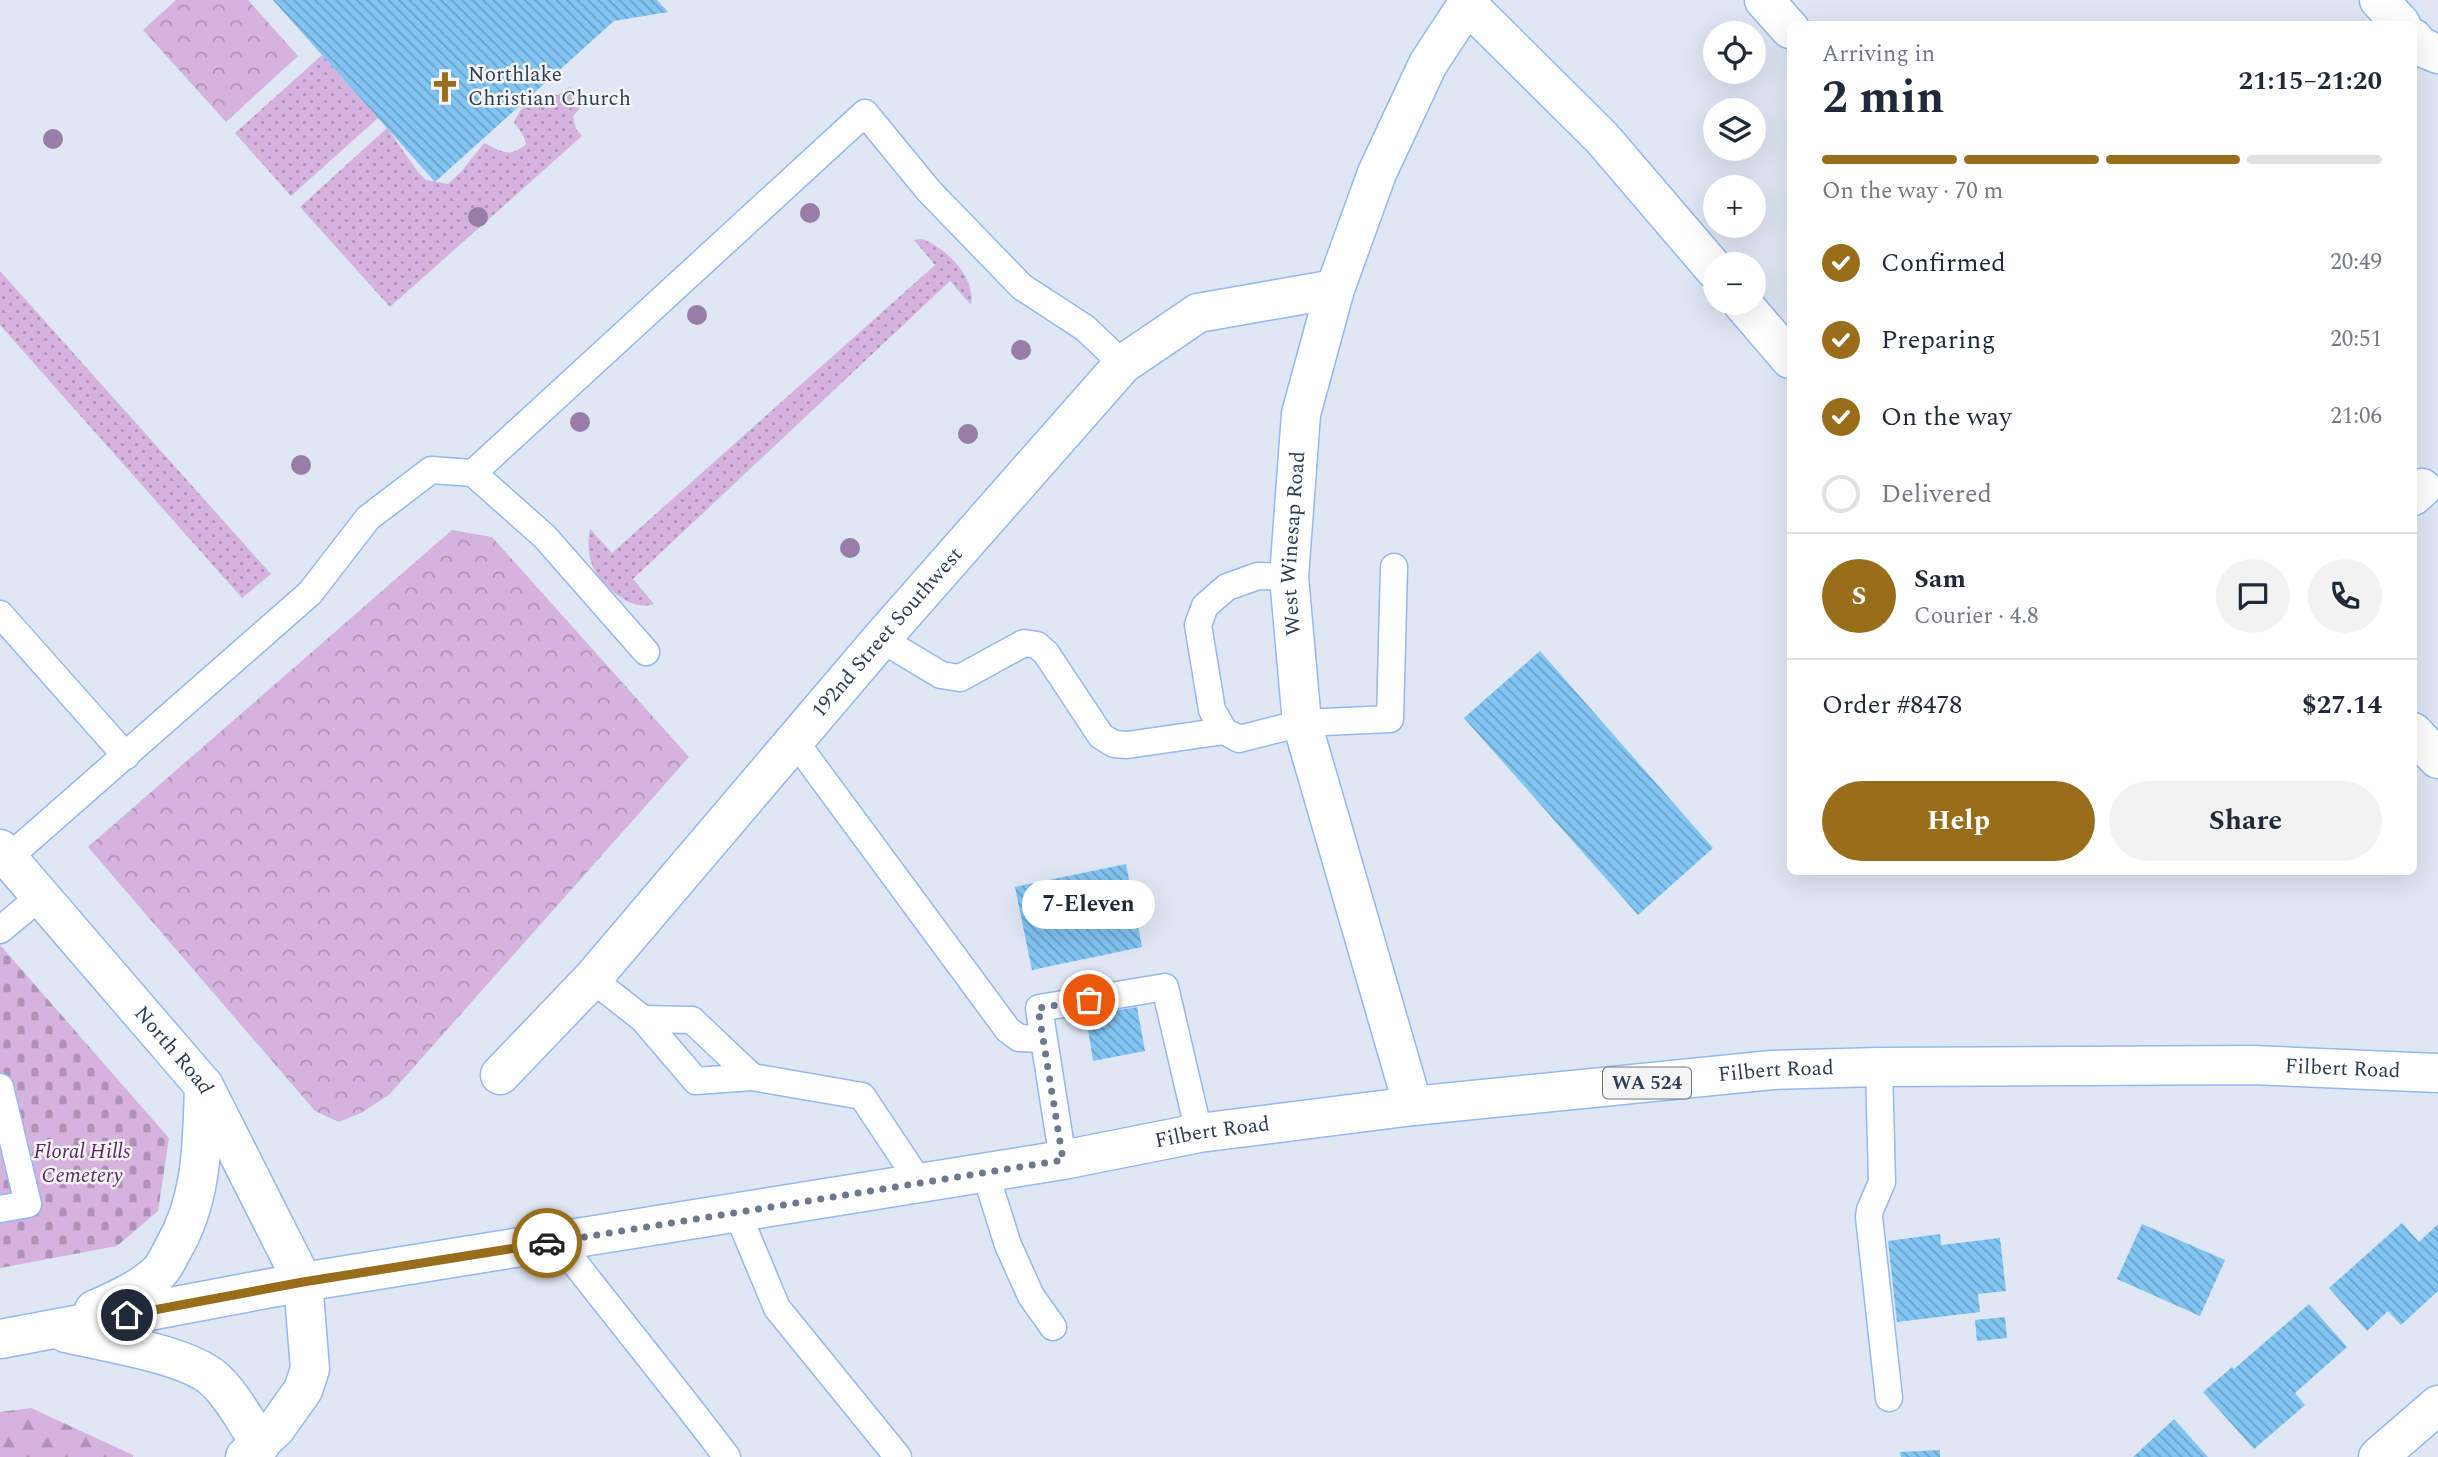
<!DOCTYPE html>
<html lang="en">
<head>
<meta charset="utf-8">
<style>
	body { margin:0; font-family:Spectral,serif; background:#f2f2f3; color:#1f2937; height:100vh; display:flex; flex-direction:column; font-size:26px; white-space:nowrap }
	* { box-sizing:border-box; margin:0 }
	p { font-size:23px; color:#747a83 }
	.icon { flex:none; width:38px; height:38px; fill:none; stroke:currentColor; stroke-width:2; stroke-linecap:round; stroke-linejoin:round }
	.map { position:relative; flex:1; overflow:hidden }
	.drawer { position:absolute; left:1787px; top:21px; width:630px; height:854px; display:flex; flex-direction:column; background:#fff; border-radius:10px; box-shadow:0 7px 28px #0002 }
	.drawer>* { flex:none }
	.tools { position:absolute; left:1703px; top:21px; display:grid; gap:14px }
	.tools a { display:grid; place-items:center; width:63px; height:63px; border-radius:50%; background:#fff; box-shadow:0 7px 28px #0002; font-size:35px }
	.pin { position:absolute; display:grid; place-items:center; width:60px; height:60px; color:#fff; margin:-30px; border:4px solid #fff; border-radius:50%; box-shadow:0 2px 7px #0007 }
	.courier { position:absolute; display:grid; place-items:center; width:70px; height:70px; margin:-35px; border:5px solid #986e1b; border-radius:50%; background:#fff; color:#222; box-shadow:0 2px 9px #0007 }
	.bubble { position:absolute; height:49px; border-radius:24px; background:#fff; box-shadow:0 7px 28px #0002; font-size:23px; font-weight:700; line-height:49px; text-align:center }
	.head em { font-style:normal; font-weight:700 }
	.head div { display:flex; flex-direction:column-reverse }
	.head { display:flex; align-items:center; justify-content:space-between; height:119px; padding:0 35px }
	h1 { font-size:46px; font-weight:700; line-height:52px }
	.bar { display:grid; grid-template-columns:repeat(4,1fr); gap:10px 7px; align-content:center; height:84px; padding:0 35px }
	.bar i { height:9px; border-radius:5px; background:#e0e1e3 }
	.bar .current { background:#986e1b }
	.bar p { grid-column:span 4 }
	.line { display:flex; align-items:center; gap:18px; padding:0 35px; border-top:2px solid #e0e1e3 }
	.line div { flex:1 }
	.round { display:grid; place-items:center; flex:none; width:74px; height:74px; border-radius:37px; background:#f2f2f3 }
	ol { padding:0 35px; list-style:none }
	li { display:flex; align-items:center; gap:21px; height:77px }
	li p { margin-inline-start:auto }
	li .icon { padding:7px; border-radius:50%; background:#986e1b; color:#fff; stroke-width:4 }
	li:last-child { color:#747a83 }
	li i { width:38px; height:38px; border:4px solid #e0e1e3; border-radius:50% }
	.primary-button { display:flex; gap:14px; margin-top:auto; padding:14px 35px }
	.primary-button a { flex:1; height:80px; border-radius:42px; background:#986e1b; color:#fff; font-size:28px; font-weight:700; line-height:80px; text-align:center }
	.primary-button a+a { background:#f2f2f3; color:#1f2937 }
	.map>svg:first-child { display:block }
	.grass { fill:url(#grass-dots) }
	.forest { fill:url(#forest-firs) }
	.cemetery { fill:url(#cemetery-stones) }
	.park { fill:url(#park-crowns) }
	.building { fill:url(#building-back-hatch) }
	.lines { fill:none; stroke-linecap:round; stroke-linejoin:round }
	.service-casing { stroke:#93b8f3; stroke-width:29 }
	.minor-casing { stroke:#93b8f3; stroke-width:41 }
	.tertiary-casing { stroke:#93b8f3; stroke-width:41 }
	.primary-casing { stroke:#93b8f3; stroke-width:41 }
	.service { stroke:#fff; stroke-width:26 }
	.minor { stroke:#fff; stroke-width:38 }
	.tertiary { stroke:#fff; stroke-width:38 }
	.primary { stroke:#fff; stroke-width:38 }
	.tree { fill:#977da7 }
	.done { stroke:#6c788d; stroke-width:7; stroke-dasharray:0 12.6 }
	.route { stroke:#986e1b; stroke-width:9 }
	.labels { text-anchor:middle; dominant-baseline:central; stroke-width:5; stroke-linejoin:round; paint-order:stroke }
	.shield { fill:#f4f4f4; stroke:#697485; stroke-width:2 }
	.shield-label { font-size:19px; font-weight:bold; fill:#2e3d55 }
	.poi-label { font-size:21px; fill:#2e3d55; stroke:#f4f4f4; text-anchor:start }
	.street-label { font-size:21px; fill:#2e3d55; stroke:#f4f4f4 }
	.park-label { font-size:21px; font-style:italic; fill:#5c2768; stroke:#f4f4f4 }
</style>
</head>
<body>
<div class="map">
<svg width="2438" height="1457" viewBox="0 0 2438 1457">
	<defs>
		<pattern id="grass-dots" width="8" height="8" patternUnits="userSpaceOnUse" patternTransform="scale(1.75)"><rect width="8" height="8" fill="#d6b2df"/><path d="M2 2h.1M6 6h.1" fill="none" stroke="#ae92b8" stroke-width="1.8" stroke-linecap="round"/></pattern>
		<pattern id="forest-firs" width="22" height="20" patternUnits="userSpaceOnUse" patternTransform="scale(1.75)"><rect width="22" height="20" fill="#d6b2df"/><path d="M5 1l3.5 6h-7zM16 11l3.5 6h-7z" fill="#ae92b8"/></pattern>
		<pattern id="cemetery-stones" width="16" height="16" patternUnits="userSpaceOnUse" patternTransform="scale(1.75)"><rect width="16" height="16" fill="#d6b2df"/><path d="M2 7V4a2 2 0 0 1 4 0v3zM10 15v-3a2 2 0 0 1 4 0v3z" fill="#ae92b8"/></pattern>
		<pattern id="park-crowns" width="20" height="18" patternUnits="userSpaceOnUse" patternTransform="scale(1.75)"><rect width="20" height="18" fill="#d6b2df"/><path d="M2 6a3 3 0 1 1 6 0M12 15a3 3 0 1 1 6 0" fill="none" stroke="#ae92b8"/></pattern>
		<pattern id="building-back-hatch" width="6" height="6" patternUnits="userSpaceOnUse" patternTransform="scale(1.75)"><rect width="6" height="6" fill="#82c5f3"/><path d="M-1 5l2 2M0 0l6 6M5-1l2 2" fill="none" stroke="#6ba1c8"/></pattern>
	</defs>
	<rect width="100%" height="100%" fill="#dfe7f4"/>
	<g class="grass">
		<path d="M 322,55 L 378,118 L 291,196 L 235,133 Z"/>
		<path d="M 570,87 L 585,103 L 573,116 L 576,129 L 582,136 L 390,307 L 300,207 L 387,128 L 418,172 L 426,180 L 448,184 L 461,172 L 484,143 C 502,151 509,159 526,144 L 524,137 L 514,122 C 519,112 528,96 541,94 C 546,93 553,95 558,95 Z"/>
		<path d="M 922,239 C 946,248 976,277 971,305 L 950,281 L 633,579 L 654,604 C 631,612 605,588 594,569 C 588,557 587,542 590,529 L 612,553 L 935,265 L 914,240 Z"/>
		<path d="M 0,271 L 271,574 L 242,598 L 0,325 Z"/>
	</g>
	<path class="forest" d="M 31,1408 L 133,1455 L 133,1457 L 0,1457 L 0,1412 Z"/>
	<path class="cemetery" d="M 0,945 L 169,1138 L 158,1211 L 117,1246 L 0,1268 Z"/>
	<g class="park">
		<path d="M 176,0 L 248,0 L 298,56 L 226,122 L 143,30 Z"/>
		<path d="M 452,530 L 492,537 L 689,757 L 390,1094 L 361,1113 L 339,1122 L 315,1111 L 88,847 Z"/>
	</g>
	<g class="building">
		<path d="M 273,0 L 657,0 L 668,12 L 614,21 L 435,182 Z"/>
		<path d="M 1540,651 L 1713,848 L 1638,915 L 1464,718 Z"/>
		<path d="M 1126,864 L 1142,947 L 1032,970 L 1015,887 Z"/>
		<path d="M 1137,1007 L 1145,1051 L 1093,1061 L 1086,1016 Z"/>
		<path d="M 2402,1223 L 2419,1242 L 2438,1224 L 2438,1291 L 2401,1325 L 2388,1311 L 2367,1331 L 2329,1288 Z"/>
		<path d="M 2142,1224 L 2225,1260 L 2200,1316 L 2117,1279 Z"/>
		<path d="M 1940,1234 L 1941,1245 L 2000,1238 L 2006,1291 L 1978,1294 L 1980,1312 L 1897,1322 L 1888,1241 Z"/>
		<path d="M 2309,1304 L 2347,1347 L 2295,1393 L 2305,1405 L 2254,1449 L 2203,1392 L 2232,1367 L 2234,1369 Z"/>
		<path d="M 2005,1317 L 2007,1338 L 1977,1341 L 1975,1320 Z"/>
		<path d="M 2174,1419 L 2208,1457 L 2133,1457 Z"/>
		<path d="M 1940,1450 L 1940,1457 L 1901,1457 L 1900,1452 Z"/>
	</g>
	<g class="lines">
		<defs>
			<g id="service">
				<path d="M 473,473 L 865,113 L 929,191 L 1022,287 L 1085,328 L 1123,364"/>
				<path d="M 1289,577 L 1258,576 L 1227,587 L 1205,606 L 1198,625 L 1212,710 L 1224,731 L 1239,739 L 1302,723 L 1390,719 L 1394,567"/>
				<path d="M 0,614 L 126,756"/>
				<path d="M 881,639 L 941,675 L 960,678 L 1024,643 L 1037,645 L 1046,653 L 1101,736 L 1114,744 L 1127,745 L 1224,731"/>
				<path d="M 794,740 L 1008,1030 L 1019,1038 L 1043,1039"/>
				<path d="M 8,858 L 310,593 L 368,518 L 431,470 L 473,473 L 545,537 L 646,652"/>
				<path d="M 0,930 L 41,896"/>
				<path d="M 592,979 L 643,1019 L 696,1081 L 752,1077 L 862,1096 L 920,1183"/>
				<path d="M 643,1019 L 692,1020 L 752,1077"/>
				<path d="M 1879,1067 L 1882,1182 L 1870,1210 L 1869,1217 L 1889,1398"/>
				<path d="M 0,1087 L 28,1204 L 0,1209"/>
				<path d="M 1063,1160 L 1039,1008 L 1165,987 L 1199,1133"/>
				<path d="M 985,1172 L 1008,1245 L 1031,1296 L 1053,1327"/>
				<path d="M 737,1212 L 777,1308 L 898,1457"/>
				<path d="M 558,1241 C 614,1314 672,1384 727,1457"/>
			</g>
			<g id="minor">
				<path d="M 1764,0 L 1790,29"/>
				<path d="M 2379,0 L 2401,24"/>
				<path d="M 1467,4 L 1602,138 L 1715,270"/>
				<path d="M 2413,38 L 2421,47 L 2438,54"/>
				<path d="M 1742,303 L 1790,359"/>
				<path d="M 2413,496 L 2422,488"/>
				<path d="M 2413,732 L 2438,759"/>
				<path id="s1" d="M 500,1075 L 592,979 L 881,639 L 1123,364 L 1198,313 L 1335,289"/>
				<path d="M 2378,1457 L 2438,1405"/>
			</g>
			<g id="tertiary">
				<path id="s2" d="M 0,849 L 204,1086 L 303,1282 L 310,1369 L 303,1390 L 276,1428 L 245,1457"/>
				<path id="s3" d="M 1413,1106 L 1302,723 L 1289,577 L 1301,414 L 1335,289 L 1377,173 L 1428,64 L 1470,0"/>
			</g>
			<g id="primary">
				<path d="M 94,1310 C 116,1300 142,1289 159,1272 C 165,1266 169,1256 173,1249 C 203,1198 202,1143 204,1086"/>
				<path d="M 66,1333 C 104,1342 186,1354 214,1379 C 233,1396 246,1423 261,1444"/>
				<path id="s4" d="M 0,1339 L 303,1282 L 1063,1160 L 1199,1133 L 1413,1106 L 1772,1070 L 1879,1067 L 2253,1065 L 2438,1073"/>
			</g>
		</defs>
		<use href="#service" class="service-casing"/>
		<use href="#minor" class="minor-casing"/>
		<use href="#tertiary" class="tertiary-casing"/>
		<use href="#primary" class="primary-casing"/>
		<use href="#service" class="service"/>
		<use href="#minor" class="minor"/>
		<use href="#tertiary" class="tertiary"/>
		<use href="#primary" class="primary"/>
	</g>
	<g class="tree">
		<circle cx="53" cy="139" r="10"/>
		<circle cx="810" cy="213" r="10"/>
		<circle cx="478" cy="217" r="10"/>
		<circle cx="697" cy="315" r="10"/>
		<circle cx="1021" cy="350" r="10"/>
		<circle cx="580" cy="422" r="10"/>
		<circle cx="968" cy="434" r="10"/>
		<circle cx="301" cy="465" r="10"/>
		<circle cx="850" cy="548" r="10"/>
	</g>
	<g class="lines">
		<path class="done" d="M 547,1243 L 1063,1160 L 1038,1008 L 1089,1000"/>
		<path class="route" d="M 127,1315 L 303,1282 L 547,1243"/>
	</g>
	<defs>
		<symbol id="church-bare" viewBox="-9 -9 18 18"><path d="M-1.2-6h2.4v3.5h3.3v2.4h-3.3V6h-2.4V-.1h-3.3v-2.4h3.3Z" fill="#986e1b" stroke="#f4f4f4" stroke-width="2.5" paint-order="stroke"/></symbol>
	</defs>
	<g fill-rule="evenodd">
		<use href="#church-bare" x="423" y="65" width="44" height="44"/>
	</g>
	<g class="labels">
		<rect class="shield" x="1603" y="1067.5" width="88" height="31" rx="5"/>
		<g class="shield-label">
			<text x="1647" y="1083">WA 524</text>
		</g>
		<g class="poi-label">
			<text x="468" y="75">Northlake<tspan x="468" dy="24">Christian Church</tspan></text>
		</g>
		<g class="street-label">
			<text stroke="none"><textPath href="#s3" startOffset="579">West Winesap Road</textPath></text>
			<text stroke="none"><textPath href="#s1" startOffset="588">192nd Street Southwest</textPath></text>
			<text stroke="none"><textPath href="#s2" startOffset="266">North Road</textPath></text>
			<text stroke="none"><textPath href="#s4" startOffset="2364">Filbert Road</textPath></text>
			<text stroke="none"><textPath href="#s4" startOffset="1797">Filbert Road</textPath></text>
			<text stroke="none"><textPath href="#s4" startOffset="1230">Filbert Road</textPath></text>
		</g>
		<g class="park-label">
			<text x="82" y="1152">Floral Hills<tspan x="82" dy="24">Cemetery</tspan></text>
		</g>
	</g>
</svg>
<div class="tools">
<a><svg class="icon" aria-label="locate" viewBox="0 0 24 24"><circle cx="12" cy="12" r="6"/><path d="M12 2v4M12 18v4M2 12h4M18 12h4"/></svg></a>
<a><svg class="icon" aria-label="layers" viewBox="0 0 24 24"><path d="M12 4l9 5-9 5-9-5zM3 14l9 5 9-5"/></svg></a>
<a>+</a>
<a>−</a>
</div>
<div class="pin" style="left:1089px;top:1000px;background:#ea580c"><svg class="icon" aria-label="bag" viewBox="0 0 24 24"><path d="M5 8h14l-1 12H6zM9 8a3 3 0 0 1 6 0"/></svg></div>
<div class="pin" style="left:127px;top:1315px;background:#1f2937"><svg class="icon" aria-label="home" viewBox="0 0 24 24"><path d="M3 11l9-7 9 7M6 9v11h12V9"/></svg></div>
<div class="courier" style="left:547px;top:1243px"><svg class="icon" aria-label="car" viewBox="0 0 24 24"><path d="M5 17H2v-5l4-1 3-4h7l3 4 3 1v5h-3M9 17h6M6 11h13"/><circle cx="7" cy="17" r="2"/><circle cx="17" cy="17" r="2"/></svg></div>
<div class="bubble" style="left:1022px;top:880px;width:133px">7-Eleven</div>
<section class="drawer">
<div class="head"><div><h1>2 min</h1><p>Arriving in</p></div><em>21:15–21:20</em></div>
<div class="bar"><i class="current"></i><i class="current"></i><i class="current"></i><i></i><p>On the way · 70 m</p></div>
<ol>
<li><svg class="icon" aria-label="check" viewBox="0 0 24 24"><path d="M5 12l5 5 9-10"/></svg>Confirmed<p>20:49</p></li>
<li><svg class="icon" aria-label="check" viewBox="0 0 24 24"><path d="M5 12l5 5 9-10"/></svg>Preparing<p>20:51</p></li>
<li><svg class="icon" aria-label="check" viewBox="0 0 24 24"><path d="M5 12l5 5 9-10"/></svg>On the way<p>21:06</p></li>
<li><i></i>Delivered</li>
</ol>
<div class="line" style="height:126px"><b class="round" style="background:#986e1b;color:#fff">S</b><div><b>Sam</b><p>Courier · 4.8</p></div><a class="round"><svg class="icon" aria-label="chat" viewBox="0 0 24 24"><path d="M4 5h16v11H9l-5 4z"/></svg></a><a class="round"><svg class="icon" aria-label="phone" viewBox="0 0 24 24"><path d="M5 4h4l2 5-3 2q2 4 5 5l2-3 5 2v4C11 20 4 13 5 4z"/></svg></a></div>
<div class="line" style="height:91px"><div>Order #8478</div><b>$27.14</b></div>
<div class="primary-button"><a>Help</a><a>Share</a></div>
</section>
</div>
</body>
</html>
